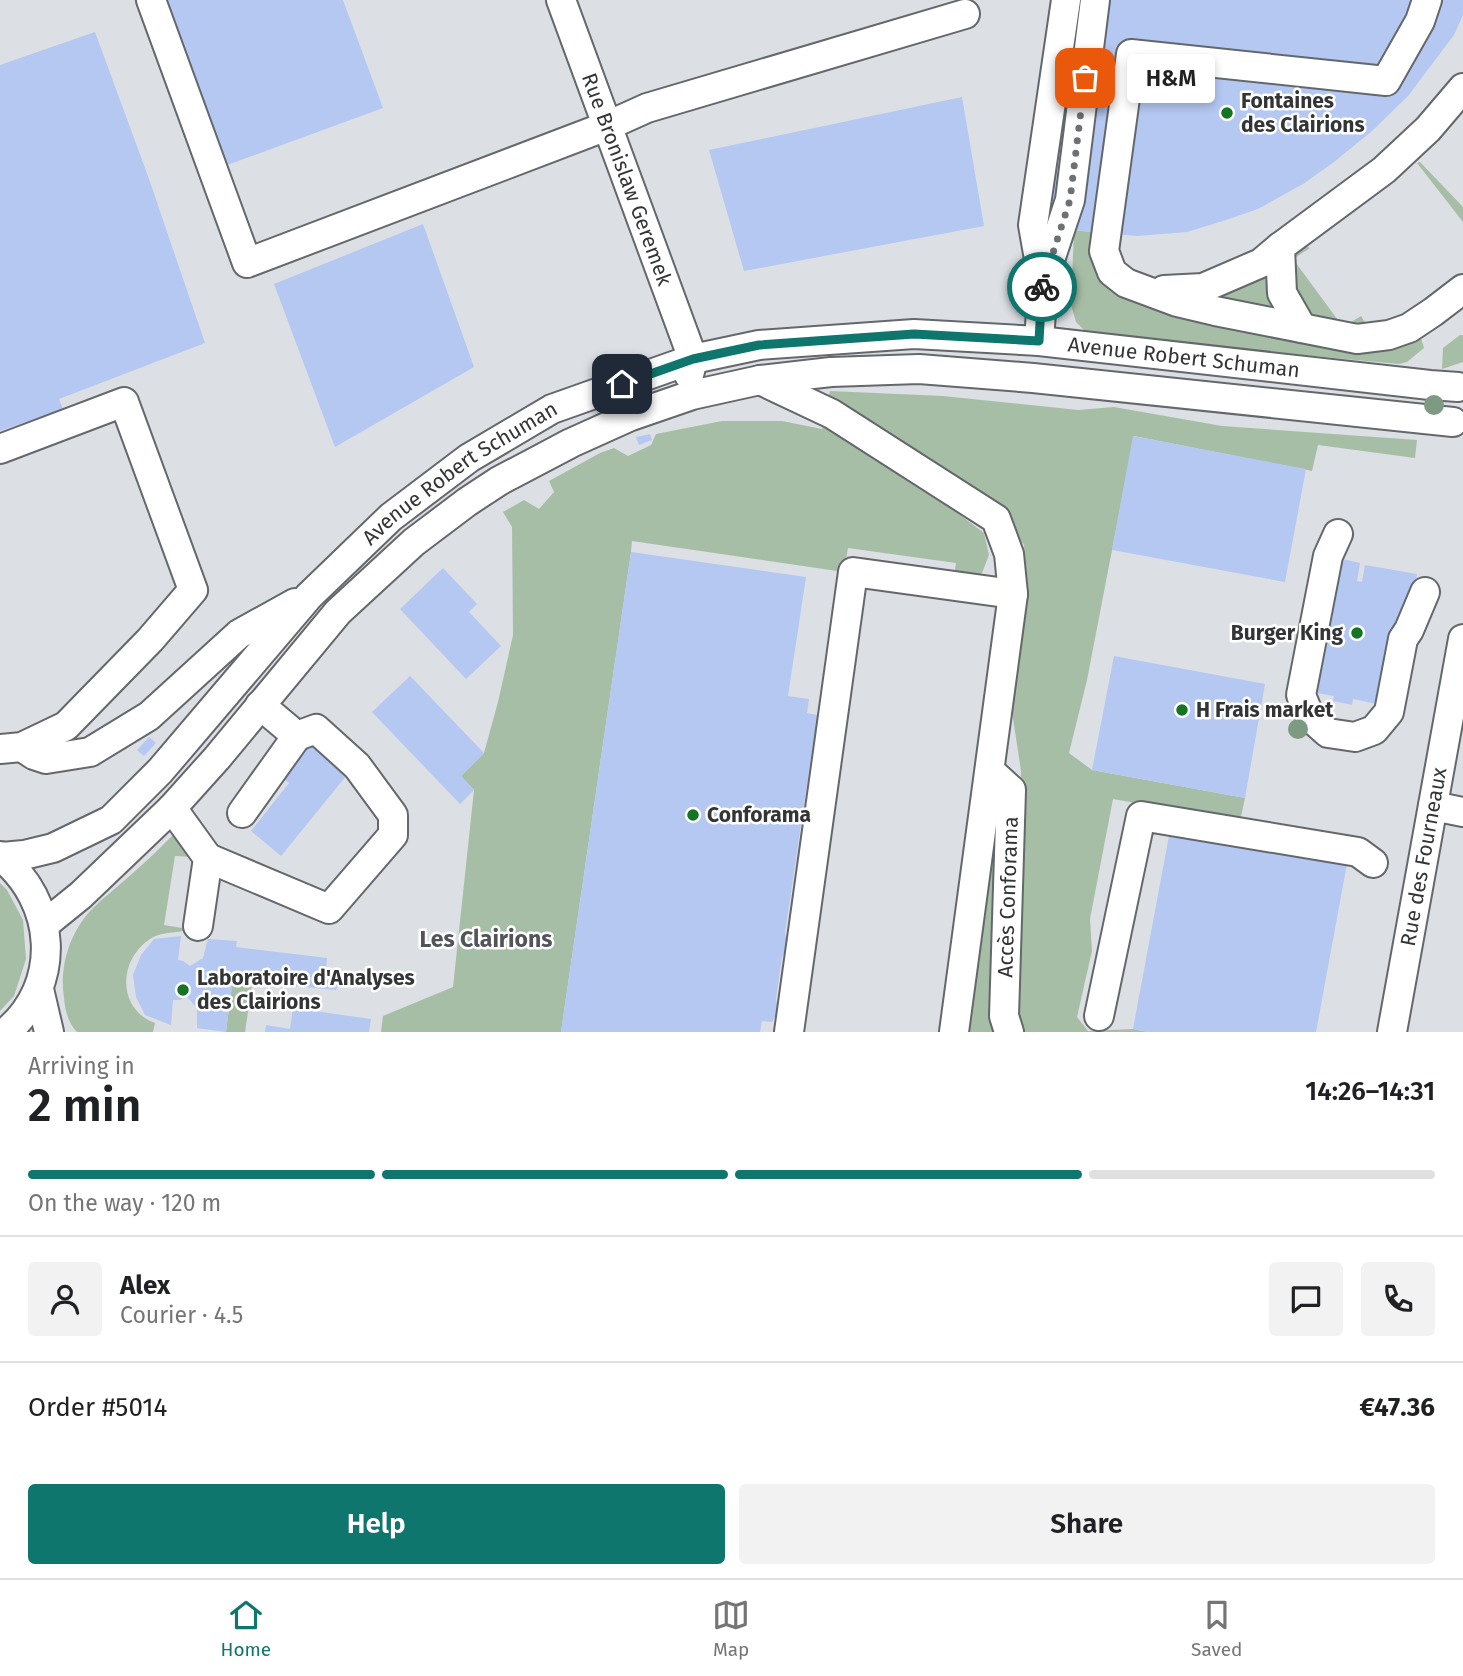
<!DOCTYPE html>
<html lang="en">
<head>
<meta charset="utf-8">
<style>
	body { margin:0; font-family:"Fira Sans",sans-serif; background:#f2f2f2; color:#202124; height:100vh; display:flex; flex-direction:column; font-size:26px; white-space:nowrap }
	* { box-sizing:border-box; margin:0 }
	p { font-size:23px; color:#757577 }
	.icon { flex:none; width:38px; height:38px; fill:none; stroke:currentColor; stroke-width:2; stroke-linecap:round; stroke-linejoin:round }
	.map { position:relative; height:1032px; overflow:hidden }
	.panel { display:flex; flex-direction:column; background:#fff; flex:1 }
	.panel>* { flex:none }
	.pin { position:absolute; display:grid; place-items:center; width:60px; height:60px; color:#fff; margin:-30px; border-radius:14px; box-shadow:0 4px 10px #0006 }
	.courier { position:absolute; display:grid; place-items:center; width:70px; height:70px; margin:-35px; border:5px solid #0f766e; border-radius:50%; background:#fff; color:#222; box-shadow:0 2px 9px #0007 }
	.bubble { position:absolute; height:49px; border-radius:7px; background:#fff; box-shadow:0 4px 10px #0003; font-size:23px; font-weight:600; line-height:49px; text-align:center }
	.overview em { font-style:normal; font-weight:600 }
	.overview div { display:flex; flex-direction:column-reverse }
	.overview { display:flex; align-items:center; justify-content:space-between; height:119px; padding:0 28px }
	h1 { font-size:46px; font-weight:600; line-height:52px }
	.bar { display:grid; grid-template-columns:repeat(4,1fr); gap:10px 7px; align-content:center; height:84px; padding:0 28px }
	.bar i { height:9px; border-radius:5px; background:#e0e0e0 }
	.bar .active { background:#0f766e }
	.bar p { grid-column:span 4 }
	.line { display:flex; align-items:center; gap:18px; padding:0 28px; border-top:2px solid #e0e0e0 }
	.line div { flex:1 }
	.round { display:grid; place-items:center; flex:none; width:74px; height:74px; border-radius:7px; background:#f2f2f2 }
	.action { display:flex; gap:14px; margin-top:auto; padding:14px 28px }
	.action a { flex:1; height:80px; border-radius:7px; background:#0f766e; color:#fff; font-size:28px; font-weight:600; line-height:80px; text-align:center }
	.action a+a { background:#f2f2f2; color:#202124 }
	.tab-bar { display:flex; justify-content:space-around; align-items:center; height:98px; border-top:2px solid #e0e0e0; background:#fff; font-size:19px; color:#757577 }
	.tab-bar a { display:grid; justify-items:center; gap:4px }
	.tab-bar .active { color:#0f766e }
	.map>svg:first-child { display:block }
	.green { fill:#a7bea6 }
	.building { fill:#b5c8f2 }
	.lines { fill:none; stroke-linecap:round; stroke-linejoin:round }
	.minor-casing { stroke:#64676b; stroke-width:32 }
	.minor { stroke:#fff; stroke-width:28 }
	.tree { fill:#7d9a83 }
	.done { stroke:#6e7073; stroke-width:7; stroke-dasharray:0 12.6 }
	.route { stroke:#0f766e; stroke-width:9 }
	.poi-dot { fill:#157423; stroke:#fff; stroke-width:2.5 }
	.labels { text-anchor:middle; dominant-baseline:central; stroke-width:5; stroke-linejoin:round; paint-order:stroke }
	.poi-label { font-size:21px; font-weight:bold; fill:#333436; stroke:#fff; text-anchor:start }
	.street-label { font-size:21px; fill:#333436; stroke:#fff }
	.neighbourhood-label { font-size:23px; font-weight:bold; fill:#525459; stroke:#fff }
</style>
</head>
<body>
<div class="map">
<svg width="1463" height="1032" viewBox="0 0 1463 1032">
	<rect width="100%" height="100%" fill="#dcdfe4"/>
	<g class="green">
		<path d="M 1420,162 L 1463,207 L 1463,222 L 1417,163 Z"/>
		<path d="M 1074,230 L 1091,232 L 1092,257 L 1101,281 L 1113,292 L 1160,307 L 1420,335 L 1424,348 L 1407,362 L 1399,364 L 1280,353 L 1085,331 L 1076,322 L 1071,305 Z"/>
		<path d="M 1302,244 L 1310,248 L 1293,259 L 1343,327 L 1361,316 L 1366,324 L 1365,332 C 1339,332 1294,318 1289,288 C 1288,283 1289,277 1289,272 C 1289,260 1291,249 1302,244 Z"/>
		<path d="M 1273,260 L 1283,311 L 1190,296 Z"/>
		<path d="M 1460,335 L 1463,335 L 1463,362 L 1442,369 L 1443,348 Z"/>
		<path d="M 830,391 L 943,396 L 1078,410 L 1114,407 L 1222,426 L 1417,440 L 1415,458 L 1318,445 L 1312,471 L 1134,436 L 1087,680 L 1069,753 L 1092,770 L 1245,798 L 1240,821 L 1113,799 L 1090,919 L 1092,951 L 1077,1017 L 1088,1031 L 1133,1029 L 1148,1032 L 1025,1032 L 1017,1024 L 1018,856 L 1021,771 L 1012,712 L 1026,592 L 1024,545 L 1004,517 L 827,400 Z"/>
		<path d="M 722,421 L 782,421 L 822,429 L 825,423 L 926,489 L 984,533 L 989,555 L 982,573 L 965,582 L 953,582 L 956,563 L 848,548 L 844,572 L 632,541 L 631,552 L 561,1032 L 381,1032 L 383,1016 L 453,987 L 474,790 L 461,776 L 484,753 L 498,702 L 513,635 L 512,527 L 503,512 L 524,500 L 539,509 L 554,492 L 549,481 L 600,453 L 614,448 L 628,456 L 651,445 L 656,434 Z"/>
		<path d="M 176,832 L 193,857 L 175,856 L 164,925 L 182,928 L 183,931 C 172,933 158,933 150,939 C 118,960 117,1009 155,1023 L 153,1032 L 77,1032 C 68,1023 65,1010 64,998 C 59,966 70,932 92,909 C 105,896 120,885 133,873 C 148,860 162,846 176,832 Z"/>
		<path d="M 992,838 L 997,838 L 991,952 L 990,1008 L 1000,1032 L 965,1032 Z"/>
		<path d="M 0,883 L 7,890 L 23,920 L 26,959 L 14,996 L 0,1011 Z"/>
		<path d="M 232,983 L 252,984 L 245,1032 L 226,1032 Z"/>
	</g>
	<g class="building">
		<path d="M 161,0 L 343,0 L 383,108 L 222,167 Z"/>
		<path d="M 1077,0 L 1463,0 L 1463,15 L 1454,35 L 1408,96 L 1372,131 L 1334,162 L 1303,184 L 1258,209 L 1223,221 L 1187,232 L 1137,236 L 1049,228 Z"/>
		<path d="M 95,32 L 149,179 L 205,343 L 59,399 L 63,409 L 0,431 L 0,65 Z"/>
		<path d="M 962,97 L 984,226 L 744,271 L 709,150 Z"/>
		<path d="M 423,224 L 474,367 L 335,447 L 274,284 Z"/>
		<path d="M 650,434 L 652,440 L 639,445 L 636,437 Z"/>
		<path d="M 1133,436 L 1306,469 L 1285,582 L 1112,550 Z"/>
		<path d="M 631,552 L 806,577 L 788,696 L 809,699 L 807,713 L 817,715 L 819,731 L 813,744 L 785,933 L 788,946 L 782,957 L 776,999 L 778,1011 L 772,1022 L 762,1021 L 760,1032 L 561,1032 Z"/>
		<path d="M 1338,558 L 1360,563 L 1357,581 L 1362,582 L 1365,565 L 1417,574 L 1407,627 L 1390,628 L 1384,663 L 1389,664 L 1377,704 L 1353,699 L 1352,705 L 1333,701 L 1334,696 L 1312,692 Z"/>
		<path d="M 443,568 L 477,604 L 469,612 L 501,646 L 466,679 L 400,609 Z"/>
		<path d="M 1114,656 L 1265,684 L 1245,798 L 1092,770 Z"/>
		<path d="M 410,676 L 484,753 L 461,776 L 474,790 L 460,804 L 372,712 Z"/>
		<path d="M 149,737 L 156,743 L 144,756 L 137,750 Z"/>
		<path d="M 312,737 L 351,770 L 281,856 L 251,831 L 289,783 L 280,776 Z"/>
		<path d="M 1171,825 L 1348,858 L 1316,1032 L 1148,1032 L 1133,1029 Z"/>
		<path d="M 181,936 L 178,960 L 183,961 L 190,966 L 203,958 L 208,939 L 237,941 L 236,947 L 327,958 L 325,980 L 336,982 L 338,986 L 336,990 L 233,980 L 226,1032 L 197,1028 L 197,1008 L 187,997 L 180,1000 L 173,1000 L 171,1025 L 145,1015 L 136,997 L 133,975 L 141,955 L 154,939 Z"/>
		<path d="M 293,1008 L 371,1019 L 369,1032 L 265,1032 L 266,1025 L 290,1029 Z"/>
	</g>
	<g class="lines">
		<defs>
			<g id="minor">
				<path d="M 151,0 L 247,263 L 607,126 L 647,108 L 965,14"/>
				<path id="s1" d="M 561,0 L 693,359 L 689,375"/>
				<path d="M 1427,0 L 1420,21 L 1386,81 L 1131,54 L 1104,251 L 1112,272 L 1126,283 L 1177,302 L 1215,311 L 1357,339 L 1389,335 L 1409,328 L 1433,312 L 1463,289"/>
				<path d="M 1044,278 L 1070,200 L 1095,0"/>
				<path d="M 1164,290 L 1203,288 L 1261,263 L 1280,247"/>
				<path d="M 1302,328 L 1282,293 L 1280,247 L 1384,170 L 1428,129 L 1463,88"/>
				<path d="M 1039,341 L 1043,282 L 1033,225 L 1066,0"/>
				<path d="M 760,380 L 832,414 L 996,519 L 1009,554 L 1013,594 L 954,1032"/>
				<path d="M 0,449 L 124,402 L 193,590 L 150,640 L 66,726 L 22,747 L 0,749"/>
				<path d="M 1338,534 L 1328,556 L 1301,695 L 1310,717 L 1328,733 L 1355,737 L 1374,730 L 1389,712 L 1403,639 L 1409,630 L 1425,592"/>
				<path d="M 22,747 L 34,755 L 46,759 L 90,752 L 149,716 L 239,634 L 295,603"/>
				<path d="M 990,771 L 1011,790 L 1004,1016 L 1009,1032"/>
				<path d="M 1433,806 L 1463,812"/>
				<path d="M 172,808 L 208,858 L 198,926"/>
				<path d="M 242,813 L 297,736 L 260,705"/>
				<path d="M 0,856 C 57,901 63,985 6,1032"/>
				<path id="s2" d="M 2,857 L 24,855 L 53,848 L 111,820 L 160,771 L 309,596 L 391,517 L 469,458 L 552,409 L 693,359 L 759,345 L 914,334 L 1039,341 L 1430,385 L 1458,387"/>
				<path d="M 208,858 L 329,909 L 393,835 L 393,815 L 357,766 L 316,729 L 297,736"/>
				<path d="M 44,925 L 81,895 L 172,808 L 217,758 L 338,612 L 414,542 L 467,502 L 499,481 L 571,443 L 631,416 L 692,395 L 760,380 L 831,372 L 919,369 L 1033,378 L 1453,422"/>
				<path d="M 39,989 L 49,1032"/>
				<path d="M 1099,1016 L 1141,816 L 1358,852 L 1373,863"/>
				<path d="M 789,1032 L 853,572 L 1013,594"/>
				<path id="s3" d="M 1392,1032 L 1463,639"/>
			</g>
		</defs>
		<use href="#minor" class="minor-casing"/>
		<use href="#minor" class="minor"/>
	</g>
	<g class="tree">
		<circle cx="1434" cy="405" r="10"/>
		<circle cx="1298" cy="729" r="10"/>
	</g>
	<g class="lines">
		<path class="done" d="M 1042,287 L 1070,200 L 1085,78"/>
		<path class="route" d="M 622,384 L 693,359 L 759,345 L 914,334 L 1039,341 L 1042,287"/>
	</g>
	<g class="poi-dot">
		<circle cx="1227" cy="113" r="7"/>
		<circle cx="1357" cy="633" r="7"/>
		<circle cx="1182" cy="710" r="7"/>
		<circle cx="693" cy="815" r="7"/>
		<circle cx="183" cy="990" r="7"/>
	</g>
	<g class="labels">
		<g class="poi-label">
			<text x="1241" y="101">Fontaines<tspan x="1241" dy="24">des Clairions</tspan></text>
			<text x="1343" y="633" text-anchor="end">Burger King</text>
			<text x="1196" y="710">H Frais market</text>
			<text x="707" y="815">Conforama</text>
			<text x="197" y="978">Laboratoire d'Analyses<tspan x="197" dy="24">des Clairions</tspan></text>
		</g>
		<g class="street-label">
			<text stroke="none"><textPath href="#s1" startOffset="191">Rue Bronislaw Geremek</textPath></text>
			<text stroke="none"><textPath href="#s2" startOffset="1367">Avenue Robert Schuman</textPath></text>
			<text stroke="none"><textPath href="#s2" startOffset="611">Avenue Robert Schuman</textPath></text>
			<text stroke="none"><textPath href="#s3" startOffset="178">Rue des Fourneaux</textPath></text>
			<text transform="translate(1008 897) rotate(-88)">Accès Conforama</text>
		</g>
		<g class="neighbourhood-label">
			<text x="486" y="939">Les Clairions</text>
		</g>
	</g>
</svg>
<div class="pin" style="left:1085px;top:78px;background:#ea580c"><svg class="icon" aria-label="bag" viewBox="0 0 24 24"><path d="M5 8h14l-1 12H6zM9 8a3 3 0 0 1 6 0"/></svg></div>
<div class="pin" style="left:622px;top:384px;background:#1f2937"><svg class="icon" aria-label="home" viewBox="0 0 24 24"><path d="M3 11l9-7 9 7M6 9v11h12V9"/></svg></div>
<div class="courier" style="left:1042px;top:287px"><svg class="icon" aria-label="bike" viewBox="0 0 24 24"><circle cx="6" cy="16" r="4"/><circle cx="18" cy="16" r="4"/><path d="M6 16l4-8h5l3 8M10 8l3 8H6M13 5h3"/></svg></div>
<div class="bubble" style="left:1127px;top:54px;width:88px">H&amp;M</div>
</div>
<section class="panel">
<div class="overview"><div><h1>2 min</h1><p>Arriving in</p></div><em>14:26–14:31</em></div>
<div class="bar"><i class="active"></i><i class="active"></i><i class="active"></i><i></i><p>On the way · 120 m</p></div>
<div class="line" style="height:126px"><a class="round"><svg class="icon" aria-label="person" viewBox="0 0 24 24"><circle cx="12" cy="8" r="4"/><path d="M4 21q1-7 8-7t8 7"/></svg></a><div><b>Alex</b><p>Courier · 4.5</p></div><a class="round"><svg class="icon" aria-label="chat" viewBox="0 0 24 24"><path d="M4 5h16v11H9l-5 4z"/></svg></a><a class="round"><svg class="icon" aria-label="phone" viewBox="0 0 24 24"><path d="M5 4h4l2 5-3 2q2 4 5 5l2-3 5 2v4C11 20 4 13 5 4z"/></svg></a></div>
<div class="line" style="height:91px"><div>Order #5014</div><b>€47.36</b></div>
<div class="action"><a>Help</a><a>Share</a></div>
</section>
<nav class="tab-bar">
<a class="active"><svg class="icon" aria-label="home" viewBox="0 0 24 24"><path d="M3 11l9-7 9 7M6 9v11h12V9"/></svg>Home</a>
<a><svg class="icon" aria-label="map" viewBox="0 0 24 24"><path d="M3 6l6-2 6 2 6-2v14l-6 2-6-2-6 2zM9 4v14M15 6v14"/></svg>Map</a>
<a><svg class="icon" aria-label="saved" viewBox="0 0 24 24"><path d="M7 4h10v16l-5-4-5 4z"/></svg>Saved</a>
</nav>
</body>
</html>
